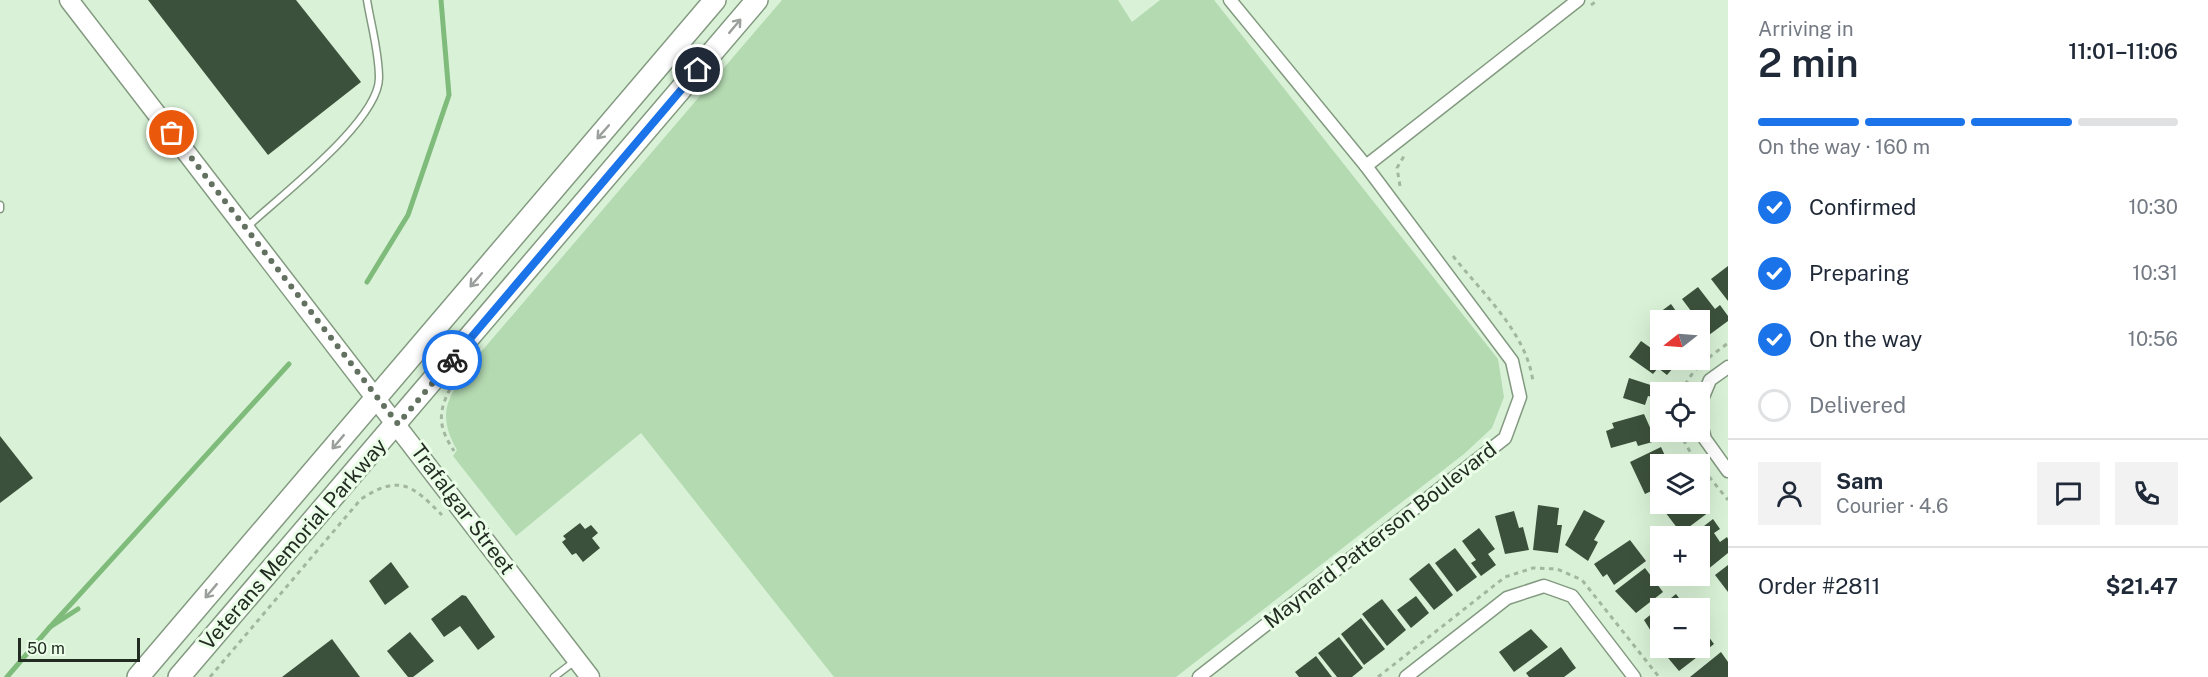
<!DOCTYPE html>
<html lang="en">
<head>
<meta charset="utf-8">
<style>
	body { margin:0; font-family:"Public Sans",sans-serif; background:#f2f2f3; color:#1f2937; height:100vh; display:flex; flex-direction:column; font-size:22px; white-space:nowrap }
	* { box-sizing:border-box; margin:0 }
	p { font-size:20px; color:#747a83 }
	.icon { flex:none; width:33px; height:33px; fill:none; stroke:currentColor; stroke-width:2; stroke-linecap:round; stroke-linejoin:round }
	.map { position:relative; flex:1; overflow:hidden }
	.sheet { display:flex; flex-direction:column; background:#fff; width:480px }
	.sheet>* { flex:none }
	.needle { width:39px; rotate:253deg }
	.fabs { position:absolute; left:1650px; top:310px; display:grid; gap:12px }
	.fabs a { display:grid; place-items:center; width:60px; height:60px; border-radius:0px; background:#fff; box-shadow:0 6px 24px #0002; font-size:30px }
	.scale { position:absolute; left:18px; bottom:15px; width:122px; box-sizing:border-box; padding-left:6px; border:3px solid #232c22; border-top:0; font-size:16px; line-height:21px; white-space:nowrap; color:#232c22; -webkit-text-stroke:4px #eafee8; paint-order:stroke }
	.pin { position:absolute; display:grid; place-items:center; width:51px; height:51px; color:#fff; margin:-26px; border:3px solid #fff; border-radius:50%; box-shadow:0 2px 6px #0007 }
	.courier { position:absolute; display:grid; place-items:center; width:60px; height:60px; margin:-30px; border:4px solid #1a73e8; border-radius:50%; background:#fff; color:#222; box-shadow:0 2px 8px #0007 }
	.overview em { font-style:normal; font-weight:600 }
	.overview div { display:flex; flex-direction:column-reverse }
	.overview { display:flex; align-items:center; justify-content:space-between; height:102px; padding:0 30px }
	h1 { font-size:39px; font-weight:600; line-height:45px }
	.bar { display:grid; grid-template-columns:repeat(4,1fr); gap:9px 6px; align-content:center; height:72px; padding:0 30px }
	.bar i { height:8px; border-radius:4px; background:#e0e1e3 }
	.bar .selected { background:#1a73e8 }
	.bar p { grid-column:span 4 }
	.line { display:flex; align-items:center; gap:15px; padding:0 30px; border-top:2px solid #e0e1e3 }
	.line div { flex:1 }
	.round { display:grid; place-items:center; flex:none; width:63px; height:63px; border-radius:0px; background:#f2f2f3 }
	ol { padding:0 30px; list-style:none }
	li { display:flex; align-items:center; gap:18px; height:66px }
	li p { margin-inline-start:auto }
	li .icon { padding:6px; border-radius:50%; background:#1a73e8; color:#fff; stroke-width:4 }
	li:last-child { color:#747a83 }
	li i { width:33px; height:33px; border:3px solid #e0e1e3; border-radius:50% }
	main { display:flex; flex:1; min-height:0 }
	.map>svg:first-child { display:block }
	.green { fill:#b4dab1 }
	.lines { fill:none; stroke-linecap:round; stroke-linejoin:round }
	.stream { stroke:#7fbb7b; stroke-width:5 }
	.building { fill:#3c513b }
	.service-casing { stroke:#839a81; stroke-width:9 }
	.minor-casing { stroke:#839a81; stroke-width:15 }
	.secondary-casing { stroke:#839a81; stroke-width:21 }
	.trunk-casing { stroke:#839a81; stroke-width:24 }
	.path { stroke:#a2b6a0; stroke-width:3; stroke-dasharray:4.5 4.5; stroke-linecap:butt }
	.service { stroke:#fff; stroke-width:6 }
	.minor { stroke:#fff; stroke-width:12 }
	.secondary { stroke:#fff; stroke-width:18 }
	.trunk { stroke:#fff; stroke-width:21 }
	.oneway { stroke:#9ca09c }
	.done { stroke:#637161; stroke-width:6; stroke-dasharray:0 10.8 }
	.route { stroke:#1a73e8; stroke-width:8 }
	.labels { text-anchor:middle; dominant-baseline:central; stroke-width:6; stroke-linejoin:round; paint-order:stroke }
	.street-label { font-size:21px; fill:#232c22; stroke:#eafee8 }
</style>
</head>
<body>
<main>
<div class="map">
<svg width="1728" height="677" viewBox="0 0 1728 677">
	<rect width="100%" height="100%" fill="#d9f2d7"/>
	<path class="green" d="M 782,0 L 1118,0 L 1132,22 L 1160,0 L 1214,0 L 1498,359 L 1504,397 L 1492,428 L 1464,454 L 1176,677 L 834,677 L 641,433 L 516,536 L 453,456 L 457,450 C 434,410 451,393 475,359 Z"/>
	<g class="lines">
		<g class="stream">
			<path d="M 367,282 L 408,215 L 449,95 L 441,0"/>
			<path d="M 50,627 L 289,364"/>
			<path d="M 7,677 L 50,627 L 78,609"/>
		</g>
	</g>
	<g class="building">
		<path d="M 148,0 L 296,0 L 361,82 L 268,155 Z"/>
		<path d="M 1728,266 L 1728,301 L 1711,279 Z"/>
		<path d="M 1698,287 L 1715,309 L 1720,305 L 1728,316 L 1728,321 L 1709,335 L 1682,299 Z"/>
		<path d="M 1671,304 L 1683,321 L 1661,321 L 1656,315 Z"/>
		<path d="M 1641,341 L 1658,353 L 1660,349 L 1660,360 L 1680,360 L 1667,375 L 1658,368 L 1653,374 L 1629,357 Z"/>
		<path d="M 1629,378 L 1663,389 L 1660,399 L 1648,396 L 1645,405 L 1623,398 Z"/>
		<path d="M 1644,414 L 1656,441 L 1638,446 L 1636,441 L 1611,448 L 1606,431 L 1614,428 L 1612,423 Z"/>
		<path d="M 0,436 L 33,478 L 0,503 Z"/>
		<path d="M 1661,447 L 1666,458 L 1660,461 L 1660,487 L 1645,494 L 1630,462 Z"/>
		<path d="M 1701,501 L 1709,512 L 1681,533 L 1659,504 L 1695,506 Z"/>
		<path d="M 1538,505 L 1559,508 L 1557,525 L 1562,525 L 1558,553 L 1533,550 Z"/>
		<path d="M 1584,510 L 1605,521 L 1594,540 L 1598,542 L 1588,561 L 1565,545 Z"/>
		<path d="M 1514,511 L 1519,528 L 1523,527 L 1529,550 L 1505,554 L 1495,516 Z"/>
		<path d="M 1713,519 L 1720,529 L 1714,533 L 1720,542 L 1727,537 L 1728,539 L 1728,553 L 1707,570 L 1700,561 L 1700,537 L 1690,537 Z"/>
		<path d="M 580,523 L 585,529 L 591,525 L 598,533 L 592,538 L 600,548 L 583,562 L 576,553 L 572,555 L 562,542 L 566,539 L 563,536 Z"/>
		<path d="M 1479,528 L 1495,549 L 1488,554 L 1496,565 L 1481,576 L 1471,563 L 1476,560 L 1462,541 Z"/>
		<path d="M 1630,540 L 1646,561 L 1614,585 L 1607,574 L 1603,577 L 1594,564 Z"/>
		<path d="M 1455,548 L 1477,577 L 1457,592 L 1435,563 Z"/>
		<path d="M 391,562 L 409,587 L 385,605 L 369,581 Z"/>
		<path d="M 1429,563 L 1453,595 L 1434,610 L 1409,579 Z"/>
		<path d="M 1728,565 L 1728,592 L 1715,575 Z"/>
		<path d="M 1645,568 L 1663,592 L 1636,613 L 1615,591 Z"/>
		<path d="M 1676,594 L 1687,609 L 1660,609 L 1660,639 L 1657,641 L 1644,620 Z"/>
		<path d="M 462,595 L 466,596 L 495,637 L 478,650 L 460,626 L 444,637 L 431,619 Z"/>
		<path d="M 1416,596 L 1429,613 L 1411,628 L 1397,610 Z"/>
		<path d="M 1382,599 L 1406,630 L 1387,646 L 1362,614 Z"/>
		<path d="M 1361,618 L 1385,649 L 1364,665 L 1341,634 Z"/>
		<path d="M 1700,625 L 1714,644 L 1679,671 L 1658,646 L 1660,644 L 1660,648 L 1700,648 Z"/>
		<path d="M 1531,629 L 1548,647 L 1514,672 L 1499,652 Z"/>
		<path d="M 410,632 L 434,661 L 413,677 L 408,677 L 387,651 Z"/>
		<path d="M 1339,637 L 1363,668 L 1352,677 L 1337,677 L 1318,653 Z"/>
		<path d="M 332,639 L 360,677 L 282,677 Z"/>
		<path d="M 1561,647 L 1576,668 L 1564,677 L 1529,677 L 1526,673 Z"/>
		<path d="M 1721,652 L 1728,662 L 1728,677 L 1690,677 Z"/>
		<path d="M 1316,656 L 1332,677 L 1299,677 L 1295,672 Z"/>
	</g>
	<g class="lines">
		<defs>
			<g id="service">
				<path d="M 0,205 L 0,209"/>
				<path d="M 247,227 C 279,197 379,121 379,78 C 379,52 371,25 367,0"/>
				<path d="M 554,677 L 575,661"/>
			</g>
			<g id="minor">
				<path d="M 1366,166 L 1578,0"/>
				<path d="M 1700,404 L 1710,380 L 1728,367"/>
				<path d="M 1700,420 L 1705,439 L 1728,471"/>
				<path d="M 1199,677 L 1505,438 L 1520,397 L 1512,361 L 1366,166 L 1230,0"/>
				<path d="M 1406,677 L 1507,598 L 1544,586 L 1572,596 L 1634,677"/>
			</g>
			<path id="secondary" d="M 69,0 L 590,677"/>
			<g id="trunk">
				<path d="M 138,677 L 715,0"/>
				<path d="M 179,677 L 757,0"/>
			</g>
		</defs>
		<use href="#service" class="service-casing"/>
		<use href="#minor" class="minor-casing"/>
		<use href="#secondary" class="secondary-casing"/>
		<use href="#trunk" class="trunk-casing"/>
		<g class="path">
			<path d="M 1591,5 L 1598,0"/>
			<path d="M 1400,186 L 1397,168 L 1404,156"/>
			<path d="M 1453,256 C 1482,293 1527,333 1533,382"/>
			<path d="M 450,389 C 437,414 439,428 454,451"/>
			<path d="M 1682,393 C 1689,370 1710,357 1728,343"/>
			<path d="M 1679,432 L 1693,457 L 1728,500"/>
			<path d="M 210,677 L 361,499 C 400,474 412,485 442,515"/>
			<path d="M 1378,677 L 1505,577 L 1533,568 L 1557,569 L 1582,580 L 1659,677"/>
		</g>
		<use href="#service" class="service"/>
		<use href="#minor" class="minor"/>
		<use href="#secondary" class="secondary"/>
		<use href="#trunk" class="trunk"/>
	</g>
	<defs><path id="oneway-shaft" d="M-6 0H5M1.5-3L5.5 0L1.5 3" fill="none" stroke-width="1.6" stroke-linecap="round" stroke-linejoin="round" transform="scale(1.5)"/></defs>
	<g class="oneway">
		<use href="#oneway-shaft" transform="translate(735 26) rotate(-50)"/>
		<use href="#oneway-shaft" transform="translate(603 132) rotate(131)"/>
		<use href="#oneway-shaft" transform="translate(476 280) rotate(131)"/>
		<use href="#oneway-shaft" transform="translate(338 442) rotate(130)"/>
		<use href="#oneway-shaft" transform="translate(211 591) rotate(130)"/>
	</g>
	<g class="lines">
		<path class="done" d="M 172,133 L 398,424 L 452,360"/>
		<path class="route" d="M 452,360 L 698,70"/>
	</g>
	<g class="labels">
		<g class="street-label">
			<text transform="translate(463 509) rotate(53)">Trafalgar Street</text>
			<text transform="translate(1380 535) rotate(-38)">Maynard Patterson Boulevard</text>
			<text transform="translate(293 544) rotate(-49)">Veterans Memorial Parkway</text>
		</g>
	</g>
</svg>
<div class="fabs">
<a><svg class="needle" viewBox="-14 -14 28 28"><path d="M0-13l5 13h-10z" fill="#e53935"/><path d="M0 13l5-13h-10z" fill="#747a83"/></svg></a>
<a><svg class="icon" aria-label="locate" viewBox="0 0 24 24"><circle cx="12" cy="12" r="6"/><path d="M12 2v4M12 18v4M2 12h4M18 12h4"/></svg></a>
<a><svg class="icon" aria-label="layers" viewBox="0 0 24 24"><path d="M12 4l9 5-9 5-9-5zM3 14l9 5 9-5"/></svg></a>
<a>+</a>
<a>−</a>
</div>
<div class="scale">50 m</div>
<div class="pin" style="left:172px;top:133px;background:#ea580c"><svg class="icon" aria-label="bag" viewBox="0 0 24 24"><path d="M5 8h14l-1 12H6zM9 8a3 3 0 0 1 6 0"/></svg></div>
<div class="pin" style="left:698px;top:70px;background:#1f2937"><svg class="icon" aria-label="home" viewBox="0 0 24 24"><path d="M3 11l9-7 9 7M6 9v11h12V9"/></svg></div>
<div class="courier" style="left:452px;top:360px"><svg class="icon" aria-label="bike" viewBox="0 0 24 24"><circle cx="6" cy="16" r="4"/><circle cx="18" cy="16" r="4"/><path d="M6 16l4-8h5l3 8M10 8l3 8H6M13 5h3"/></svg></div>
</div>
<section class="sheet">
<div class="overview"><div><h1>2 min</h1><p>Arriving in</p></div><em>11:01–11:06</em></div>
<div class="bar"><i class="selected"></i><i class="selected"></i><i class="selected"></i><i></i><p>On the way · 160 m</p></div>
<ol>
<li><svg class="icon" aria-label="check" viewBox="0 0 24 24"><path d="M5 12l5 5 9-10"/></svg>Confirmed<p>10:30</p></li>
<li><svg class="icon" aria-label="check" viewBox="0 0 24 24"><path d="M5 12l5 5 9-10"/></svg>Preparing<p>10:31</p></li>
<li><svg class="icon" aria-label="check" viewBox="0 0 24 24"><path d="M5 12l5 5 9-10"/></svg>On the way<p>10:56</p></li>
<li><i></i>Delivered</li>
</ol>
<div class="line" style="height:108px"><a class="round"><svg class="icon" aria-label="person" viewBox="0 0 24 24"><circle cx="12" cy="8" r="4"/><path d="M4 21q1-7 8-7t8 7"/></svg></a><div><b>Sam</b><p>Courier · 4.6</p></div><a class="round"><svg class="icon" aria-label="chat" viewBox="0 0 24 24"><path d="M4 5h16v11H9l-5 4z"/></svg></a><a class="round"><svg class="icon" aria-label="phone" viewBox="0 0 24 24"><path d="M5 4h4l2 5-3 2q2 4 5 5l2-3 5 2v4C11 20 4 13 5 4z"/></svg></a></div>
<div class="line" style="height:78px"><div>Order #2811</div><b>$21.47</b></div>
</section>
</main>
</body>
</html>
